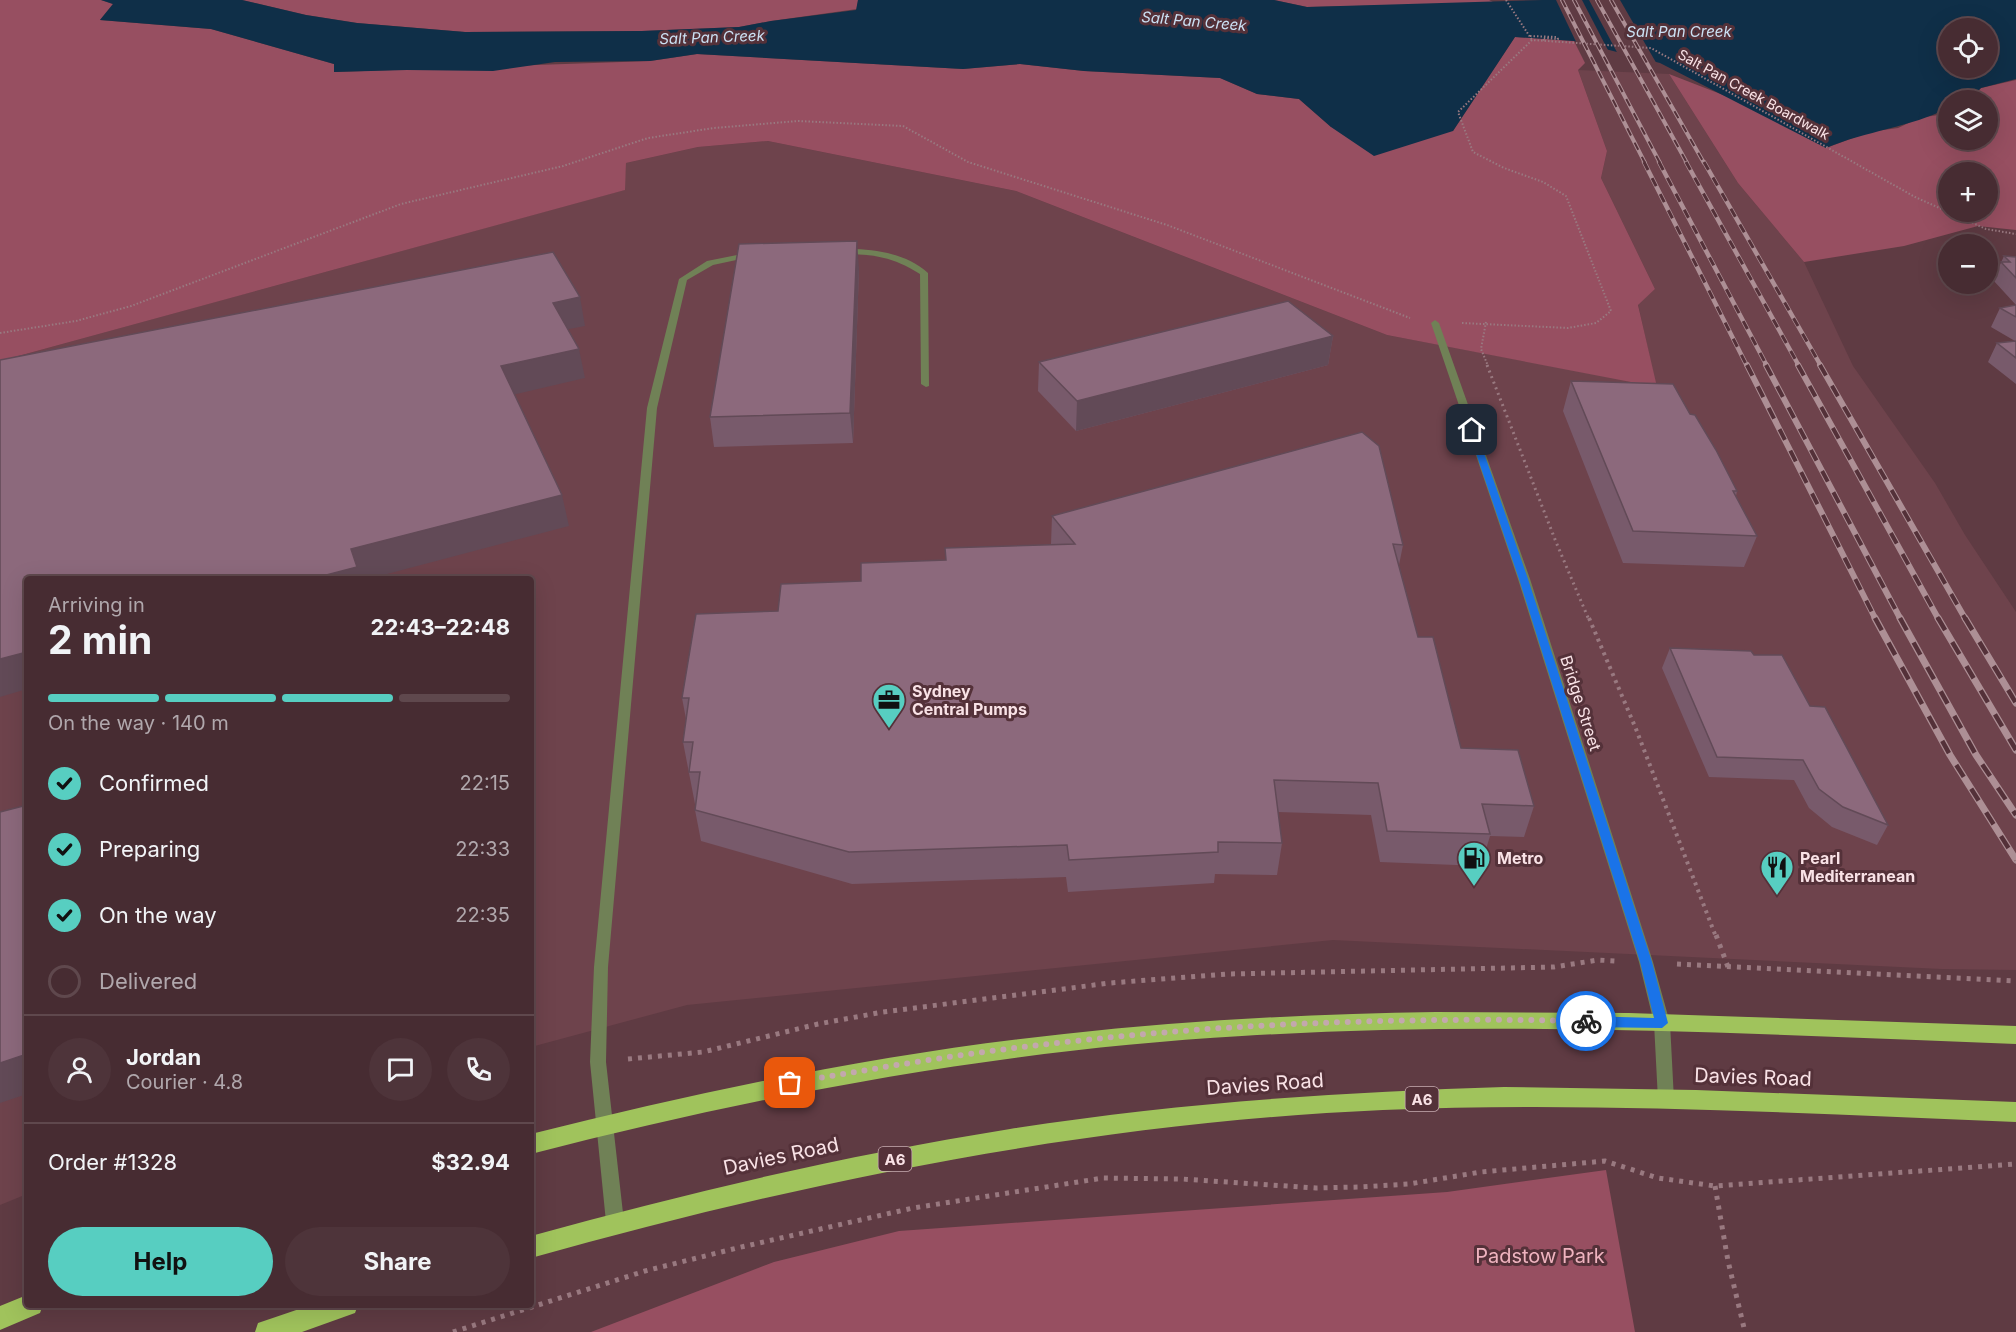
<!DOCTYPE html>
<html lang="en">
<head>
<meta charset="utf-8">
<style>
	body { margin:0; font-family:Inter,sans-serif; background:#4e343a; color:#f1f3f6; height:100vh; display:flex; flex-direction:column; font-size:22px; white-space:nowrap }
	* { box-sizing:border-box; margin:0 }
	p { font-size:20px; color:#b0a7ac }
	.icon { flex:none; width:33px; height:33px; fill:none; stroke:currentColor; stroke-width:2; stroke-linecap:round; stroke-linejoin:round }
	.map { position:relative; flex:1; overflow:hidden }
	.side { position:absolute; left:24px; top:576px; width:510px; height:732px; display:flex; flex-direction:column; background:#472c32; border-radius:6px; box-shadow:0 6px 24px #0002,0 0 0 2px #5f484d }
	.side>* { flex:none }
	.fabs { position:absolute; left:1938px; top:18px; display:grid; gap:12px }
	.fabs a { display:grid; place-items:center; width:60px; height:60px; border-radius:50%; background:#472c32; box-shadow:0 6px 24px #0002,0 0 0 2px #5f484d; font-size:30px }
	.pin { position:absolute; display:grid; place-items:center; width:51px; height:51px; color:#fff; margin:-26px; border-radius:12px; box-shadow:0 3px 9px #0006 }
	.courier { position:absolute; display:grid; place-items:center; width:60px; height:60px; margin:-30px; border:4px solid #1a73e8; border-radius:50%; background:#fff; color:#222; box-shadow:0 2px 8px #0007 }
	.head em { font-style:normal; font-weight:700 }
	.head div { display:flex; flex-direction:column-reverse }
	.head { display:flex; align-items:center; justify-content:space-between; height:102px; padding:0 24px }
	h1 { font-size:39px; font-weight:700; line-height:45px }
	.bar { display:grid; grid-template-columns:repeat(4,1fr); gap:9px 6px; align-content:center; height:72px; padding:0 24px }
	.bar i { height:8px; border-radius:4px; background:#5f484d }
	.bar .current { background:#57cec1 }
	.bar p { grid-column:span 4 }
	.line { display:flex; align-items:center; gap:15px; padding:0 24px; border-top:2px solid #5f484d }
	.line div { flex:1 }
	.round { display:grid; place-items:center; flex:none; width:63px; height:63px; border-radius:32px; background:#4e343a }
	ol { padding:0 24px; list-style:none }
	li { display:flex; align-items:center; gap:18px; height:66px }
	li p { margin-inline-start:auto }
	li .icon { padding:6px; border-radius:50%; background:#57cec1; color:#111; stroke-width:4 }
	li:last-child { color:#b0a7ac }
	li i { width:33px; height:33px; border:3px solid #5f484d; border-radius:50% }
	.action { display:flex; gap:12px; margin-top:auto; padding:12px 24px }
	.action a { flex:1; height:69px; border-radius:36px; background:#57cec1; color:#111; font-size:24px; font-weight:700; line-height:69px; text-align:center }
	.action a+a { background:#4e343a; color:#f1f3f6 }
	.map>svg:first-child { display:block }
	.built { fill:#6e434c }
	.green { fill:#974f61; fill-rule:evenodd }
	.water { fill:#0f2f48; fill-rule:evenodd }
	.pier { fill:#5f3b43 }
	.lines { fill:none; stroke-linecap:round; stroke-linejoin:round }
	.path-far3 { stroke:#997980; stroke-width:2; stroke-dasharray:1.5 2; stroke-linecap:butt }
	.path-far2 { stroke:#997980; stroke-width:3; stroke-dasharray:2 4; stroke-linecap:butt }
	.path-far1 { stroke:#997980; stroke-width:4; stroke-dasharray:3 4.5; stroke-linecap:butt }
	.path { stroke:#997980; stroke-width:5; stroke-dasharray:4 6; stroke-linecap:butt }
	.service { fill:#708156; fill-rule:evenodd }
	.minor { fill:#708156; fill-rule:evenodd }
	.trunk { fill:#a0c35c; fill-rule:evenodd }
	.rail-far3-casing { stroke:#ad8f95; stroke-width:4 }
	.rail-far2-casing { stroke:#ad8f95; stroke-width:4.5 }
	.rail-far1-casing { stroke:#ad8f95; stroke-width:6 }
	.rail-casing { stroke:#ad8f95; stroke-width:7 }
	.rail-far3 { stroke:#543139; stroke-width:2; stroke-dasharray:8; stroke-linecap:butt }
	.rail-far2 { stroke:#543139; stroke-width:3; stroke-dasharray:9; stroke-linecap:butt }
	.rail-far1 { stroke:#543139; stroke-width:4; stroke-dasharray:12; stroke-linecap:butt }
	.rail { stroke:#543139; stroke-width:4.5; stroke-dasharray:14; stroke-linecap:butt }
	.wall { fill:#785a6b }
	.shaded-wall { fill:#624a57 }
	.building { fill:#8c697c; stroke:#624a57; stroke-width:1.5 }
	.route { fill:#1a73e8 }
	.done { stroke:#c3a8ad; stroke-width:6; stroke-dasharray:0 10.8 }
	.labels { text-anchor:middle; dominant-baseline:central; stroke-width:6; stroke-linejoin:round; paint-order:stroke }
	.far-street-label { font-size:14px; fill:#f9e2e6; stroke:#543139 }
	.far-water-label { font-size:15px; font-style:italic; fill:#cbe1f4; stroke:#543139 }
	.shield { fill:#543139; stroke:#c8adb2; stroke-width:1.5 }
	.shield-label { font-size:15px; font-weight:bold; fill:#f9e2e6 }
	.poi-label { font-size:16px; font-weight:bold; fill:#f9e2e6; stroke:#543139; text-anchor:start }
	.street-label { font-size:16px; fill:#f9e2e6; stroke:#543139 }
	.near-street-label { font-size:20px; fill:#f9e2e6; stroke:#543139 }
	.near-park-label { font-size:20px; fill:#efb3bf; stroke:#543139 }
</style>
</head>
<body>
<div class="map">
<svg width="2016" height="1332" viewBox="0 0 2016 1332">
	<rect width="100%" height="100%" fill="#5f3b43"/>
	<path class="built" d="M 1578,70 L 1669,74 L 1738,183 L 1804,262 L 1853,366 L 1935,483 L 1965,535 L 2016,612 L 2016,970 L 1942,969 L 1333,940 L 687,1005 L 531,1047 L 531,579 L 27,579 L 27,1194 L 0,1205 L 0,361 L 624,190 L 626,163 L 698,147 L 768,141 L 1016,191 L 1387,335 L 1656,386 L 1638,304 L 1655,289 L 1601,178 L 1607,151 Z"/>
	<g class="green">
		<path d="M 0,0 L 101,0 L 113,4 L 100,20 L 211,29 L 334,64 L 335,72 L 650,61 L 697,54 L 963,69 L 1020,64 L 1084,71 L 1220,78 L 1257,94 L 1299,99 L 1331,127 L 1453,131 L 1515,37 L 1574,41 L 1585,63 L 1578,70 L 1607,151 L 1601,178 L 1655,289 L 1638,305 L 1657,387 L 1387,335 L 1016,191 L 768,141 L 698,147 L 626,163 L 625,190 L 0,361 Z"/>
		<path d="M 242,0 L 858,0 L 857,9 L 771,21 L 739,27 L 642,31 L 465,32 L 357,23 L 306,15 Z"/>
		<path d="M 1274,0 L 1489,0 L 1495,3 L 1307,7 Z"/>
		<path d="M 1669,74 L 1736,100 L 1826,148 L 1869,132 L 1898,128 L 1919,118 L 1938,115 L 1948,108 L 1948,140 L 1988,140 L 1988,100 L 1969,100 L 1981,88 L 2016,80 L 2016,230 L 1978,226 L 1904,246 L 1804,262 L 1738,183 ZM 1948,172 L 1988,172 L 1988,212 L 1948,212 Z"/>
		<path d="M 1606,1170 L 1635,1332 L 591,1332 L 774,1262 L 899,1231 L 1447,1192 Z"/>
	</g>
	<path class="water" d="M 101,0 L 242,0 L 306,15 L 357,23 L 465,32 L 642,31 L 739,27 L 771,21 L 856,10 L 858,0 L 1274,0 L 1307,7 L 1543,0 L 2016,0 L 2016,79 L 1981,88 L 1969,100 L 1948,100 L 1948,108 C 1911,127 1866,131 1826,148 L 1660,63 L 1574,41 L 1515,37 L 1453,131 L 1374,156 L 1331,127 L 1299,99 L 1257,94 L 1220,78 L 1084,71 L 1020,64 L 963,69 L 697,54 L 650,61 L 555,62 L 493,71 L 407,70 L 334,72 L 334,64 L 211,29 L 100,20 L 113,4 ZM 1948,28 L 1988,28 L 1988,68 L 1948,68 Z"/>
	<g class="pier">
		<path d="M 1556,0 L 1582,0 L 1610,54 L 1578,46 Z"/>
		<path d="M 1589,0 L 1620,0 L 1658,66 L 1619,56 Z"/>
	</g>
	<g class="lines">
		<g class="path-far3">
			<path d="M 1506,0 L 1532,40"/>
			<path d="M 1530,36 L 1557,37 L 1558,39 L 1543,38 L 1544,41"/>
			<path d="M 1486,322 L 1481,349 L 1488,366"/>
			<path d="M 1462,323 L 1568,328 L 1596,323 L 1611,311 L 1566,196 L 1543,182 L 1504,168 L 1473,152 L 1458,112 L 1532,40 L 1651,48 L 1915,197 L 1986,229 L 2016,234"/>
			<path d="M 0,333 L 76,321 L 131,306 L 401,204 L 563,166 L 648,138 L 714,128 L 798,121 L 903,126 L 968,162 L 1167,225 L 1410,318"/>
		</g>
		<path class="path-far2" d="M 1487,365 L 1556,542 L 1589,620"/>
		<path class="path-far1" d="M 1589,618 L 1636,729 L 1716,937"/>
		<g class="path">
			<path d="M 1716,935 L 1728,967"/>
			<path d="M 1677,964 L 2016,981"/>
			<path d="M 628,1059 L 703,1052 L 818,1024 L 883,1012 L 1110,983 L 1228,974 L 1554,967 L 1598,960 L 1615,961"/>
			<path d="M 1715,1186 L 1728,1261 L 1745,1332"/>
			<path d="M 453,1332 L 645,1271 L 737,1248 L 913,1208 L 1103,1178 L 1182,1179 L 1316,1188 L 1359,1187 L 1409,1184 L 1481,1172 L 1605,1161 L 1658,1178 L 1715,1186 L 2016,1164"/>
		</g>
		<g class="service">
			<path d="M 855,249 C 881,250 908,255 928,273 L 929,386 L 926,387 L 921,384 L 920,274 C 893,257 874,254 842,254 L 838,252 L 842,250 Z"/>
			<path d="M 752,252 L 755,252 L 755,256 L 713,265 L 687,280 L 657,408 L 608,967 L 606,1062 L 624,1222 L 621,1228 L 615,1230 L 609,1228 L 606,1222 L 590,1062 L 594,967 L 647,408 L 679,279 L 707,261 Z"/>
		</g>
		<path class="minor" d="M 1435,320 L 1439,323 L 1530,579 L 1653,962 L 1670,1023 L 1674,1100 L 1672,1105 L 1666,1107 L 1660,1105 L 1658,1100 L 1654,1023 L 1639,962 L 1518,579 L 1431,323 Z"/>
		<g class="trunk">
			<path d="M 1436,1012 L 1629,1013 L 2016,1026 L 2016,1044 C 1758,1034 1500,1020 1242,1036 C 1001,1050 764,1094 531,1154 L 531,1134 C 706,1090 884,1053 1064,1034 C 1188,1020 1311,1014 1436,1012 Z"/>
			<path d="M 1504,1087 L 1696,1090 L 2016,1102 L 2016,1122 C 1805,1114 1594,1101 1383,1110 C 1093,1123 809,1180 531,1258 L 531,1236 C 689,1192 848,1155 1010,1129 C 1174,1103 1339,1092 1504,1087 Z"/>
			<path d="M 27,1295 L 27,1305 L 43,1305 L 40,1313 L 0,1330 L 0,1306 Z"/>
			<path d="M 311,1305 L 358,1305 L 355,1313 L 302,1332 L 255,1332 L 258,1323 Z"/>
		</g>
		<defs>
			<g id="rail-far3">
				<path d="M 1562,0 L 1645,163"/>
				<path d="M 1574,0 L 1660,163"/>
				<path d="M 1597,0 L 1687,163"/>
				<path d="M 1611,0 L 1704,163"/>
			</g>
			<g id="rail-far2">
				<path d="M 1644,162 L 1747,366"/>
				<path d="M 1659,162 L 1767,366"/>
				<path d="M 1686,162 L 1799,366"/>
				<path d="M 1704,162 L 1821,366"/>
			</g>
			<g id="rail-far1">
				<path d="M 1747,365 L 1876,620"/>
				<path d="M 1766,365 L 1901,620"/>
				<path d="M 1798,365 L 1939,620"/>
				<path d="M 1820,365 L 1966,620"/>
			</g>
			<g id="rail">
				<path d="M 1875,618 L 1950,755 L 2016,860"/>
				<path d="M 1900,618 L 1976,755 L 2016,815"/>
				<path d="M 1938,618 L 2016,750"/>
				<path d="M 1965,618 L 2016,703"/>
			</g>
		</defs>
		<use href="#rail-far3" class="rail-far3-casing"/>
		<use href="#rail-far2" class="rail-far2-casing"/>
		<use href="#rail-far1" class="rail-far1-casing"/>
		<use href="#rail" class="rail-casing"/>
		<use href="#rail-far3" class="rail-far3"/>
		<use href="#rail-far2" class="rail-far2"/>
		<use href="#rail-far1" class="rail-far1"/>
		<use href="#rail" class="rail"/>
	</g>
	<g class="wall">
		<path d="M 2004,256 L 2016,257 L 2016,384 L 1988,362 L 1997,343 L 2015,341 L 1991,327 L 2000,308 L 2016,305 L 1993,280 Z"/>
		<path d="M 859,269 L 853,443 L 714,447 L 710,417 Z"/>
		<path d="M 1333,336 L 1328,365 L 1076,431 L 1038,391 L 1039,362 Z"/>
		<path d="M 1571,381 L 1690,414 L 1737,491 L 1736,496 L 1757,536 L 1744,567 L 1623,563 L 1563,411 Z"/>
		<path d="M 1052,516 L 1403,545 L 1399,565 L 1418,637 L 1461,748 L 1534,806 L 1524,837 L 1490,836 L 1481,866 L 1380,862 L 1371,815 L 1278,812 L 1282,843 L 1277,875 L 1215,874 L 1214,883 L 1068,892 L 1066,877 L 852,884 L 701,841 L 695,810 L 696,804 L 695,804 L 683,742 L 686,719 L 682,698 L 778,611 L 861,581 L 946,560 L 1051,544 Z"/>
		<path d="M 1670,648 L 1754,655 L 1810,706 L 1888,825 L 1877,845 L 1832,827 L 1809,808 L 1794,780 L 1709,777 L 1662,668 Z"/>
	</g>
	<g class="shaded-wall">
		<path d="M 857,241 L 859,269 L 853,443 L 850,413 Z"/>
		<path d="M 580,297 L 585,326 L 559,331 L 553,303 Z"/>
		<path d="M 1333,336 L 1328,365 L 1076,431 L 1077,401 Z"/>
		<path d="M 579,349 L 585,378 L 508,396 L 501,366 Z"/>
		<path d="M 562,495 L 569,526 L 368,579 L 311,579 L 351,549 Z"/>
		<path d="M 27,652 L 27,689 L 0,697 L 0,659 Z"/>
		<path d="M 27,1054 L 27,1094 L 0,1103 L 0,1063 Z"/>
	</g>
	<g class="building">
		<path d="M 857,241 L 850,413 L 710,417 L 739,244 Z"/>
		<path d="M 553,252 L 580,297 L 553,303 L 579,349 L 501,366 L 562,495 L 351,549 L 357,567 L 311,579 L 27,579 L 27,652 L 0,659 L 0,360 Z"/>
		<path d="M 2004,256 L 2016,257 L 2016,278 L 2001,262 L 2010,262 Z"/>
		<path d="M 1288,301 L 1333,336 L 1077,401 L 1039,362 Z"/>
		<path d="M 2016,305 L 2016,317 L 2000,308 Z"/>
		<path d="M 2016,341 L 2016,358 L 1997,343 Z"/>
		<path d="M 1571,381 L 1673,384 L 1690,414 L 1695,415 L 1716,450 L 1737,491 L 1733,491 L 1757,536 L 1633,531 Z"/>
		<path d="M 1362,432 L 1379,446 L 1403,545 L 1393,544 L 1418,637 L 1433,637 L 1461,748 L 1518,750 L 1534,806 L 1482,804 L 1490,834 L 1387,831 L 1378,783 L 1274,780 L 1282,843 L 1218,842 L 1218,852 L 1069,860 L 1067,845 L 849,852 L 695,810 L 700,772 L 689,772 L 693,742 L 683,742 L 689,698 L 682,698 L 696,614 L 778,611 L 781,584 L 861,581 L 861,563 L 946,560 L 945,548 L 1075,544 L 1052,516 Z"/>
		<path d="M 1670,648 L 1751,651 L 1754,655 L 1782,655 L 1810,706 L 1825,707 L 1888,825 L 1843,807 L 1819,789 L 1803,760 L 1717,757 Z"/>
		<path d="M 27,805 L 27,1054 L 0,1063 L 0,812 Z"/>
	</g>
	<path class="route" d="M 1472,427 L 1476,430 L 1528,579 L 1652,962 L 1668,1023 L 1662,1028 L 1586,1027 L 1580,1021 L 1586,1016 L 1654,1018 L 1640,962 L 1519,579 L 1468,430 Z"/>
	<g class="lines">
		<path class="done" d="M 790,1083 C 873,1069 957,1054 1041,1045 C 1221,1023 1405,1017 1586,1021"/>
	</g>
	<defs>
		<symbol id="office-pin" viewBox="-11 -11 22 30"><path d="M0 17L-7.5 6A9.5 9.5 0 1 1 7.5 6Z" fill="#57cec1" stroke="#543139"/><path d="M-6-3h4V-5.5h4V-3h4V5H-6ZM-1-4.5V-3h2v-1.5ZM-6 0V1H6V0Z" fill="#111"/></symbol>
		<symbol id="fuel-pin" viewBox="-11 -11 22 30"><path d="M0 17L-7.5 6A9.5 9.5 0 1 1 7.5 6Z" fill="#57cec1" stroke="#543139"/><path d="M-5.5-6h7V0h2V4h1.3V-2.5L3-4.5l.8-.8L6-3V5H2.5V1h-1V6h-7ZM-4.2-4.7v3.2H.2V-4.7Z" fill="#111"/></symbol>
		<symbol id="restaurant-pin" viewBox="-11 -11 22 30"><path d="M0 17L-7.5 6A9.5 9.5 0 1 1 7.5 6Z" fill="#57cec1" stroke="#543139"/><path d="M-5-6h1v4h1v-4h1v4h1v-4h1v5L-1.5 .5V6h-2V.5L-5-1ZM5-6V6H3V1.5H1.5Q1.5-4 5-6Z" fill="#111"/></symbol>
	</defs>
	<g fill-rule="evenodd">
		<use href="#office-pin" x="870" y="681" width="38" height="52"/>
		<use href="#fuel-pin" x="1455" y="839" width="38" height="52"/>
		<use href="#restaurant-pin" x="1758" y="848" width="38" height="52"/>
	</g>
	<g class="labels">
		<g class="far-street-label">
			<text transform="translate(1754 94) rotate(29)">Salt Pan Creek Boardwalk</text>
		</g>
		<g class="far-water-label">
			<text transform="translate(1194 21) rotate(5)">Salt Pan Creek</text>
			<text x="1679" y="31">Salt Pan Creek</text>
			<text transform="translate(712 37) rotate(-2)">Salt Pan Creek</text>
		</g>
		<g class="shield">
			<rect x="1405.5" y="1087" width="33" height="24" rx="4.5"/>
			<rect x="878.5" y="1147" width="33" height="24" rx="4.5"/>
		</g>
		<g class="shield-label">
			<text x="1422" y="1099">A6</text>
			<text x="895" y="1159">A6</text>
		</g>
		<g class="poi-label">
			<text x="912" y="691">Sydney<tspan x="912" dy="18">Central Pumps</tspan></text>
			<text x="1497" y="858">Metro</text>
			<text x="1800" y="858">Pearl<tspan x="1800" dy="18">Mediterranean</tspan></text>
		</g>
		<g class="street-label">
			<text transform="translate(1581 703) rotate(72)">Bridge Street</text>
		</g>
		<g class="near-street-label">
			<text transform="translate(1753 1077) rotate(2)">Davies Road</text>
			<text transform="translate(1265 1084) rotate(-4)">Davies Road</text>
			<text transform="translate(781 1156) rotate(-12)">Davies Road</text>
		</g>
		<g class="near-park-label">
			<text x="1540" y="1256">Padstow Park</text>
		</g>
	</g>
</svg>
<div class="fabs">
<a><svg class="icon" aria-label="locate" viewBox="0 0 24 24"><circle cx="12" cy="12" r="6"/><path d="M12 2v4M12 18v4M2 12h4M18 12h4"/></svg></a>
<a><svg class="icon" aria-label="layers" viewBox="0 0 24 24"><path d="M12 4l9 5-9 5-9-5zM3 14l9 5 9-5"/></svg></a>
<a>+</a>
<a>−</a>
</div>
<div class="pin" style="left:790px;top:1083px;background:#ea580c"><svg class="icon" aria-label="bag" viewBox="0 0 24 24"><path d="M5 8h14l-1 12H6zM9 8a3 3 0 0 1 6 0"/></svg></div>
<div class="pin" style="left:1472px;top:430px;background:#1f2937"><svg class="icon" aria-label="home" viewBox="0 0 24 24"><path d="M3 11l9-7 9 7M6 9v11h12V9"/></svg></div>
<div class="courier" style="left:1586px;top:1021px"><svg class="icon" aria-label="bike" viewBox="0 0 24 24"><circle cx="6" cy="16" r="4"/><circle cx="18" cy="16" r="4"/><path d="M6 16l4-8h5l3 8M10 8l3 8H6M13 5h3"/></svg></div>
<section class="side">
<div class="head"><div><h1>2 min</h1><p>Arriving in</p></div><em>22:43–22:48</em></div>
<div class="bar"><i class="current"></i><i class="current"></i><i class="current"></i><i></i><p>On the way · 140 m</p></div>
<ol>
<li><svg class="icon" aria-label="check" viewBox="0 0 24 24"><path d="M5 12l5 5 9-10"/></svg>Confirmed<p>22:15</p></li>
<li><svg class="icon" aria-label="check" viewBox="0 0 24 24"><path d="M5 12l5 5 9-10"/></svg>Preparing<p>22:33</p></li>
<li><svg class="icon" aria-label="check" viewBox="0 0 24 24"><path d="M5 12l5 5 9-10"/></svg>On the way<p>22:35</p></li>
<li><i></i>Delivered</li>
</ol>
<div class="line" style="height:108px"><a class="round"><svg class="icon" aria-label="person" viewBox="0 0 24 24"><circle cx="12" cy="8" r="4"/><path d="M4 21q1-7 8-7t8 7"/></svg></a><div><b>Jordan</b><p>Courier · 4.8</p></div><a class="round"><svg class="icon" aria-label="chat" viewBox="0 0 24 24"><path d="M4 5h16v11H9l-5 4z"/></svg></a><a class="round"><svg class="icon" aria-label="phone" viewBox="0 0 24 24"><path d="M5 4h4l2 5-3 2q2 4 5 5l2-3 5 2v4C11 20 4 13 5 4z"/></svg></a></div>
<div class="line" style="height:78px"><div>Order #1328</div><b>$32.94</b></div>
<div class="action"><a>Help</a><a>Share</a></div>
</section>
</div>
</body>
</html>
